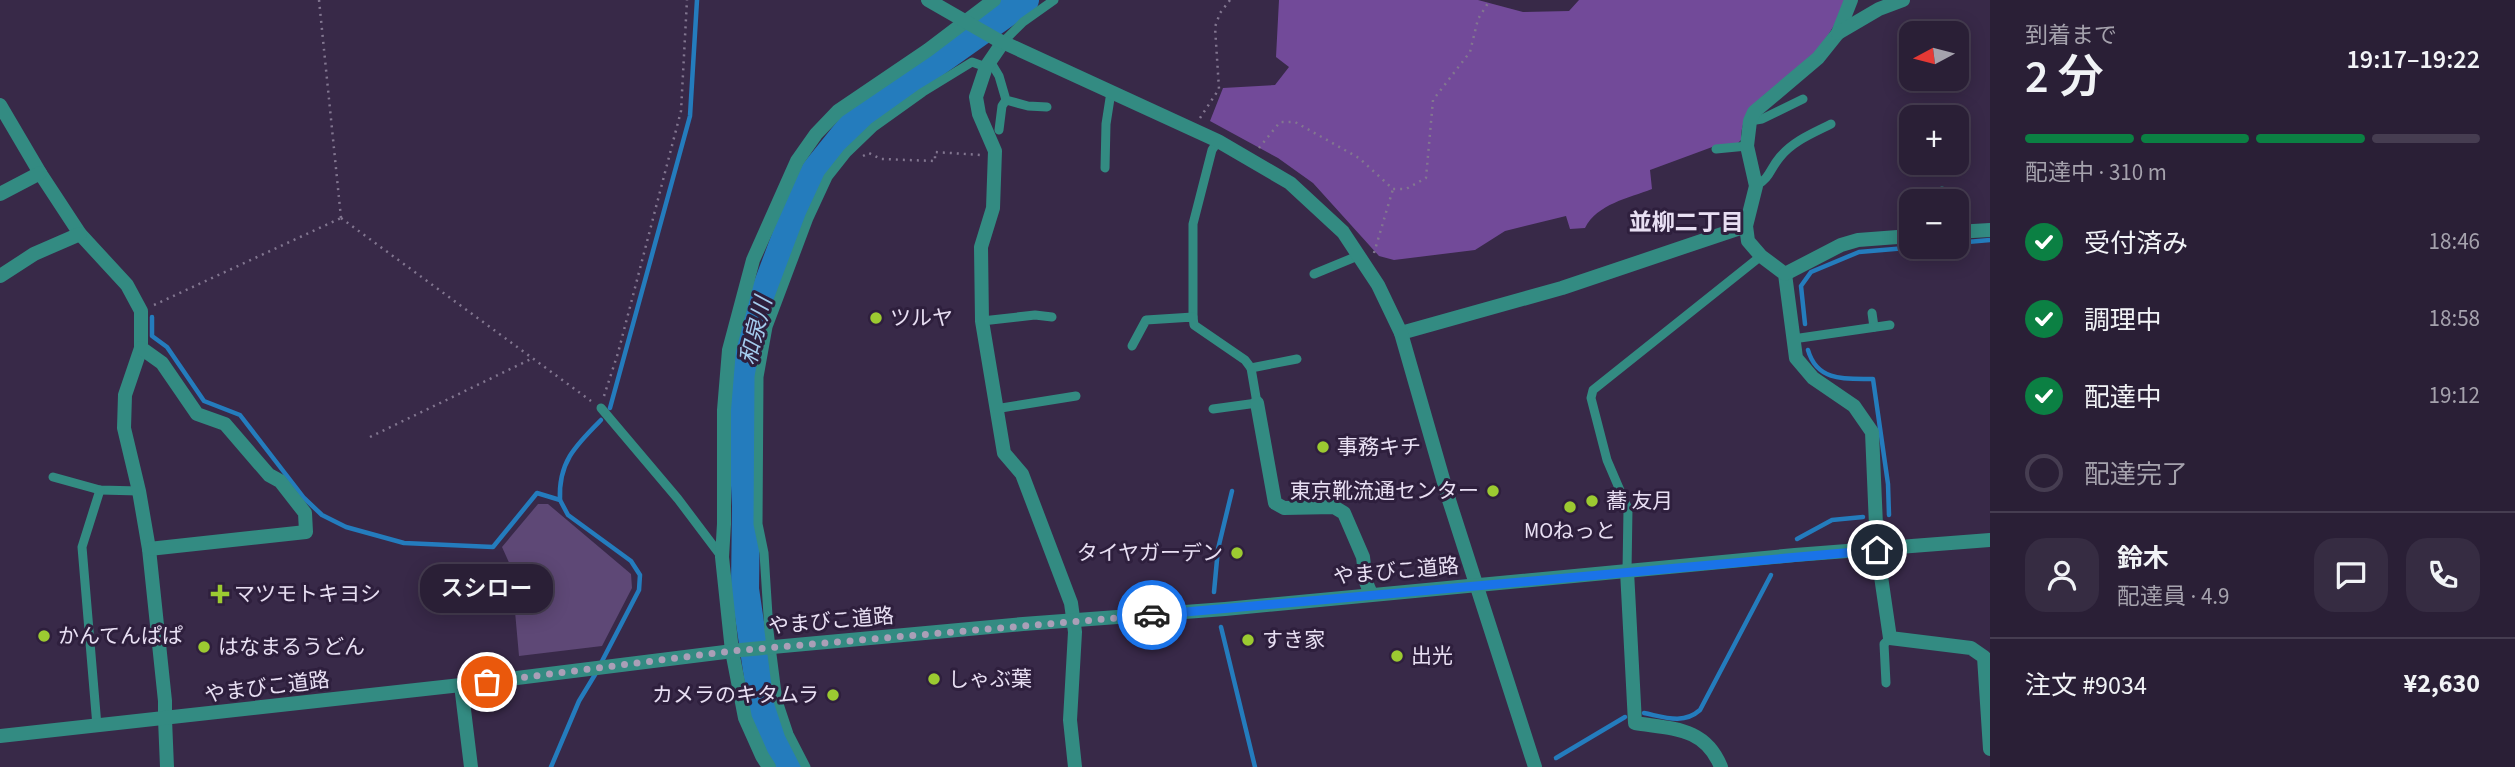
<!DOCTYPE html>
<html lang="ja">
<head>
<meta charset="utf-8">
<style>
	body { margin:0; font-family:"Source Sans 3","Noto Sans JP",sans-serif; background:#362c42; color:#f1f3f6; height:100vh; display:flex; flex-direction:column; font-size:26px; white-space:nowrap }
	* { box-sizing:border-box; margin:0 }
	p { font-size:23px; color:#a5a2ad }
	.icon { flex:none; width:38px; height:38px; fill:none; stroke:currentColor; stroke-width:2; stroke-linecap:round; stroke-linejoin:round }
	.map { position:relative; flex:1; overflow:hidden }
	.panel { display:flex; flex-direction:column; background:#2a1f36; width:525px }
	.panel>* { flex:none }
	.needle { width:46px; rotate:263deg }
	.tools { position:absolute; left:1899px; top:21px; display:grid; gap:14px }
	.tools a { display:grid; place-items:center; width:70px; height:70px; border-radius:14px; background:#2a1f36; box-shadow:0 4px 18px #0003,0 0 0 2px #463d51; font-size:35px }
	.pin { position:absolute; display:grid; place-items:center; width:60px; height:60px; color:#fff; margin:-30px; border:4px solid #fff; border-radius:50%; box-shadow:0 2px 7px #0007 }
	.courier { position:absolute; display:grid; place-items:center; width:70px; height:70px; margin:-35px; border:5px solid #1a73e8; border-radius:50%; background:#fff; color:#222; box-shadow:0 2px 9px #0007 }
	.bubble { position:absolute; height:49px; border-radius:21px; background:#2a1f36; box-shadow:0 4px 18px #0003,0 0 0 2px #463d51; font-size:23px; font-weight:600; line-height:49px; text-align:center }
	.headline em { font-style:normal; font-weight:600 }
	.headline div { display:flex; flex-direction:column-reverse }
	.headline { display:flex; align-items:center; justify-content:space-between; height:119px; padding:0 35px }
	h1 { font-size:46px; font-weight:600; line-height:52px }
	.bar { display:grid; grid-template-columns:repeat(4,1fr); gap:10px 7px; align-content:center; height:84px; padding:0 35px }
	.bar i { height:9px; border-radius:5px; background:#463d51 }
	.bar .on { background:#0b8043 }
	.bar p { grid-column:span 4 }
	.line { display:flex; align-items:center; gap:18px; padding:0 35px; border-top:2px solid #463d51 }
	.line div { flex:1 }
	.round { display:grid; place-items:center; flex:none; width:74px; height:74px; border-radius:21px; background:#362c42 }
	ol { padding:0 35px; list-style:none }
	li { display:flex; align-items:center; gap:21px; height:77px }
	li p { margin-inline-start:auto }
	li .icon { padding:7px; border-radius:50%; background:#0b8043; color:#fff; stroke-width:4 }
	li:last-child { color:#a5a2ad }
	li i { width:38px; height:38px; border:4px solid #463d51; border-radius:50% }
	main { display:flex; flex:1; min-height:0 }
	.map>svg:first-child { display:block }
	.green { fill:#5e4876 }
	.forest { fill:#724a99 }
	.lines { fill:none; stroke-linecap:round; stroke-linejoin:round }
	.stream { stroke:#247cbd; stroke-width:4.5 }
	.river { stroke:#247cbd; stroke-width:28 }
	.path { stroke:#827690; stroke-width:2.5; stroke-dasharray:2 5; stroke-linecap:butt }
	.service { stroke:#338b82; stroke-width:9 }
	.minor { stroke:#338b82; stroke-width:14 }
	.tertiary { stroke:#338b82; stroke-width:14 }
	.done { stroke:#aa9fb7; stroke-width:7; stroke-dasharray:0 12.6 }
	.route { stroke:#1a73e8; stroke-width:9 }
	.poi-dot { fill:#9cca31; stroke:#2e1f3d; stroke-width:2.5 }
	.labels { text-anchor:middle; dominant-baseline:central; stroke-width:6; stroke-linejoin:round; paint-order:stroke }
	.poi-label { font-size:21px; fill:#e8dff3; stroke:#2e1f3d; text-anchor:start }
	.street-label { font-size:21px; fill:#e8dff3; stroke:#2e1f3d }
	.neighbourhood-label { font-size:23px; font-weight:bold; fill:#e8dff3; stroke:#2e1f3d }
	.water-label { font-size:23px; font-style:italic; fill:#a4cbed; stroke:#2e1f3d }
</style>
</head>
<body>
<main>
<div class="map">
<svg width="1990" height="767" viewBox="0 0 1990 767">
	<rect width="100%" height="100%" fill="#382948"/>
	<path class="green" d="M 538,504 L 548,504 L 631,574 L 632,588 L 602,646 L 519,656 L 511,567 L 502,547 Z"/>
	<path class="forest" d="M 1279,0 L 1478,0 L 1523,12 L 1569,11 L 1579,0 L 1845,0 C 1838,24 1822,46 1804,64 C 1779,88 1741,100 1741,140 L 1737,144 L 1715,146 L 1650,170 L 1652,189 C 1629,198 1597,204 1585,228 L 1570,229 L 1566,216 L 1505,231 L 1475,250 L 1394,260 L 1379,256 L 1313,183 L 1278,158 L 1210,121 L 1223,88 L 1275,85 L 1289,67 L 1276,57 Z"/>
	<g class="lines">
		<g class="stream">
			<path d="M 1956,243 L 1990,240"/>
			<path d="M 152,317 L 152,336 L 167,347 L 204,401 L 240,415 L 304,498 L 322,515 L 346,527 L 404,543 L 493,547 L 537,493 L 560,500 L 568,515 L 631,561 L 640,575 L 639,590 L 600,665"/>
			<path d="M 1805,324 L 1801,286 L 1811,272 L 1859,252 L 1918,247"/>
			<path d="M 1808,350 C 1817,382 1846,379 1873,379 L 1888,484 L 1889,515"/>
			<path d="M 610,408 L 690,116 L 697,0"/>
			<path d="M 560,500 C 558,462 576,445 601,420"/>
			<path d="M 1797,539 L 1832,520 L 1863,517"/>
			<path d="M 1214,592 L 1218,549 L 1232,491"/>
			<path d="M 1221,627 L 1255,767"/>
			<path d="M 1644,713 C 1664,717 1683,725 1700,710 L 1771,575"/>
			<path d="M 1556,758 L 1625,717"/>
			<path d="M 551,767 L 579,701 L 596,673"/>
		</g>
		<path class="river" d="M 789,767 L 771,735 L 762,704 L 745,589 L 746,506 L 741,401 L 746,355 L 754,321 L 800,199 L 815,171 L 857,119 L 1025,0"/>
		<g class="path">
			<path d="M 319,0 L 341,218"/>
			<path d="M 1200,118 L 1219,89 L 1215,27 L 1220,13 L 1230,0"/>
			<path d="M 1259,148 L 1280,122 L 1295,122 L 1359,158 L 1393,189 L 1406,189 L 1426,178 L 1433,100 L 1470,52 L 1478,19 L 1490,0"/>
			<path d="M 863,156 L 869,153 L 881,159 L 935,161 L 935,152 L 981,155"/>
			<path d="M 341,218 L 591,401"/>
			<path d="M 1374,253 L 1393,189"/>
			<path d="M 154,305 L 341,218"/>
			<path d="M 604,396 L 618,353 L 681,111 L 687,0"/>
			<path d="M 370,437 L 531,359"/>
		</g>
		<g class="service">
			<path d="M 1003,42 L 1023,22 L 1054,0"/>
			<path d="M 990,61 L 999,76 L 1006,100 L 1028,106 L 1047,107"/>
			<path d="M 1750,121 L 1762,119 L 1803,99"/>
			<path d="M 999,130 L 1002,106 L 1006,100"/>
			<path d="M 1716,149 L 1747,146"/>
			<path d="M 1105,168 L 1106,124 L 1111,92"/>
			<path d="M 1756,186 C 1771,177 1769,170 1780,157 C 1793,141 1813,133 1831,124"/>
			<path d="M 1942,191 L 1943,201"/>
			<path d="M 1314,274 L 1360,255"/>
			<path d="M 1872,313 L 1874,327"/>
			<path d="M 1193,317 L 1193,224 L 1212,150 L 1218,141"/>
			<path d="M 982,321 L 1035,315 L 1052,317"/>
			<path d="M 1793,339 L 1890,325"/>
			<path d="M 1132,346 L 1146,320 L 1193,317 L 1194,325 L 1245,360 L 1251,368"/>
			<path d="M 601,408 L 678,499 L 721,556"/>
			<path d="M 995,409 L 1076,396"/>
			<path d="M 1213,409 L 1257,403 L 1251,368 L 1297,359"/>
			<path d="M 53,477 L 100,490 L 139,491"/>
			<path d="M 1627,571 L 1628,509 L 1607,460 L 1591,398 L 1593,390 L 1761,256"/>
			<path d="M 1886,683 L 1884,644 L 1890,638"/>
			<path d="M 97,726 L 82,547 L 100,490"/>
			<path d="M 806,767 L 789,734 L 778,701 L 769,631 L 764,553 L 758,524 L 759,377 L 768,327 L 809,218 L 828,177 L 847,153 L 874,127 L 923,92 L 972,62 L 986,67"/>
		</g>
		<g class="minor">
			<path d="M 1851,0 L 1838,33 L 1818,58 L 1754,112 L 1750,121 L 1747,146 L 1756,186 L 1746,226 L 1748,241 L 1761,256 L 1785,274 L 1796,358 L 1813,378 L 1854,406 L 1872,432 L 1877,549 L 1890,638 L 1971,648 L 1984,657 L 1990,749"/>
			<path d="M 1838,33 L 1879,9 L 1903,0"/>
			<path d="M 1003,42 L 986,67 L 976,97 L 979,114 L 995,151 L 993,208 L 981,247 L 982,321 L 1004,453 L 1022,474 L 1071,603 L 1075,632 L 1070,720 L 1075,767"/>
			<path d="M 0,105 L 40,173 L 80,234 L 127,285 L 141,311 L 141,348 L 125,395 L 124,428 L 139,491 L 149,549 L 165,701 L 165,719"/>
			<path d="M 0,194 L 40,173"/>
			<path d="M 1956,232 L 1990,230"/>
			<path d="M 1785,274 L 1841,245 L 1858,240 L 1911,236"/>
			<path d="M 0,276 L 34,254 L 80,234"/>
			<path d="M 1401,333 L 1562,288 L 1746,226"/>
			<path d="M 141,348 L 162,363 L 197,414 L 225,424 L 269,475 L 280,481 L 305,513 L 306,532 L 149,549"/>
			<path d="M 1257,403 L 1275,503 L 1284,508 L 1334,507 L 1344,513 L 1363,557 L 1366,582 L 1371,594"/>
			<path d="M 1627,571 L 1635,723 C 1673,729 1705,727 1721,767"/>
			<path d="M 769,767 L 762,756 L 745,718 L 732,651 L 722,557 L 724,524 L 724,410 L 729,350 L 753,260 L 797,161 L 816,134 L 838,111 L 928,50 L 994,0"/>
		</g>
		<g class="tertiary">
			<path d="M 928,0 L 996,39 L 1218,141 L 1290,183 L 1343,232 L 1378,285 L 1401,333 L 1449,500 L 1535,767"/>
			<path d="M 461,685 L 471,767"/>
			<path d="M 165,719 L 167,767"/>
			<path d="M 0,736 L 461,685 L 741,650 L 1023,624 L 1225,609 L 1795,555 L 1990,540"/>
		</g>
	</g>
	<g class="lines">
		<path class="done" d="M 487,682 L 732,651 L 1152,615"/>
		<path class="route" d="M 1152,615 L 1877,550"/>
	</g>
	<g class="poi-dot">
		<circle cx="876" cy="318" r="7"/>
		<circle cx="1323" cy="447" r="7"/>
		<circle cx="1493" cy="491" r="7"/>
		<circle cx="1592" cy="501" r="7"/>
		<circle cx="1570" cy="507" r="7"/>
		<circle cx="1237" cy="553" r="7"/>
		<path d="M216.5 583.5h7v7h7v7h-7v7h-7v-7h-7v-7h7z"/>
		<circle cx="44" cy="636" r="7"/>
		<circle cx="1248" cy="640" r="7"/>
		<circle cx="204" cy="647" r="7"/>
		<circle cx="1397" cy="656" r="7"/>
		<circle cx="934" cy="679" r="7"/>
		<circle cx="833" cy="695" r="7"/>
	</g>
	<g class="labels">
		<g class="poi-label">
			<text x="890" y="318">ツルヤ</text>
			<text x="1337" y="447">事務キチ</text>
			<text x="1479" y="491" text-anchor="end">東京靴流通センター</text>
			<text x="1606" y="501">蕎 友月</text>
			<text x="1570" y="531" text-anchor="middle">MOねっと</text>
			<text x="1223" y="553" text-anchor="end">タイヤガーデン</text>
			<text x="234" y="594">マツモトキヨシ</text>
			<text x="58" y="636">かんてんぱぱ</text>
			<text x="1262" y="640">すき家</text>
			<text x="218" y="647">はなまるうどん</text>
			<text x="1411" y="656">出光</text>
			<text x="948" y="679">しゃぶ葉</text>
			<text x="819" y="695" text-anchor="end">カメラのキタムラ</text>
		</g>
		<g class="street-label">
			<text transform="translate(1396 571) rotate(-5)">やまびこ道路</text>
			<text transform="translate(831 621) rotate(-5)">やまびこ道路</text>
			<text transform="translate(267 687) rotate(-7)">やまびこ道路</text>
		</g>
		<g class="neighbourhood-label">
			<text x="1686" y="222">並柳二丁目</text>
		</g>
		<g class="water-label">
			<text transform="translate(756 331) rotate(-76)">和泉川</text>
		</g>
	</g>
</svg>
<div class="tools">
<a><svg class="needle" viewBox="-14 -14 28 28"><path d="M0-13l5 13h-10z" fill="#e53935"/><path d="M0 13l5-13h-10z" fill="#a5a2ad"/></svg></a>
<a>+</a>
<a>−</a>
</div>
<div class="pin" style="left:487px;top:682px;background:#ea580c"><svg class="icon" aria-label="bag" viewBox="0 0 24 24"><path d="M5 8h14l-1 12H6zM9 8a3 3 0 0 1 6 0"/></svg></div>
<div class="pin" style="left:1877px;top:550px;background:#1f2937"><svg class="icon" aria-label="home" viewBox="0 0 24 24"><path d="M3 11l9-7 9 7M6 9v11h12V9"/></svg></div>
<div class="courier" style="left:1152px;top:615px"><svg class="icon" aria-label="car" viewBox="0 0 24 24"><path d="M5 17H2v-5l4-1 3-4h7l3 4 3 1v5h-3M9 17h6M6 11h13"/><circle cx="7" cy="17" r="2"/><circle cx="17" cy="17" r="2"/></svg></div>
<div class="bubble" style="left:420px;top:564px;width:133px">スシロー</div>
</div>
<section class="panel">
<div class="headline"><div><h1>2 分</h1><p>到着まで</p></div><em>19:17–19:22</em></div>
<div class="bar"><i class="on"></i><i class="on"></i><i class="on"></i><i></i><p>配達中 · 310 m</p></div>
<ol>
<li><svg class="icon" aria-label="check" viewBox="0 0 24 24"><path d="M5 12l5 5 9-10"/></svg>受付済み<p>18:46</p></li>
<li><svg class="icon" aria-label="check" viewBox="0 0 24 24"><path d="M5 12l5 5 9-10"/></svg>調理中<p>18:58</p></li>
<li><svg class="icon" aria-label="check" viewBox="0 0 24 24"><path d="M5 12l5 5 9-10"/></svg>配達中<p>19:12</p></li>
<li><i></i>配達完了</li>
</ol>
<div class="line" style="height:126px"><a class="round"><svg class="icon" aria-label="person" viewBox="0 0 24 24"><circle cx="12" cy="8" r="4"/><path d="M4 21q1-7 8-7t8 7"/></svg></a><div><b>鈴木</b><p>配達員 · 4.9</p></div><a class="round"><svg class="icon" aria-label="chat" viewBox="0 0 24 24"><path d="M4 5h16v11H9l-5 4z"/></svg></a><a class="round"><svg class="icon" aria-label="phone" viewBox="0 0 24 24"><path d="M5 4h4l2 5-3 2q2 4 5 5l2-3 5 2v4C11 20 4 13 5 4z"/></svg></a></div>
<div class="line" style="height:91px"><div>注文 #9034</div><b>¥2,630</b></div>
</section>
</main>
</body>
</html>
